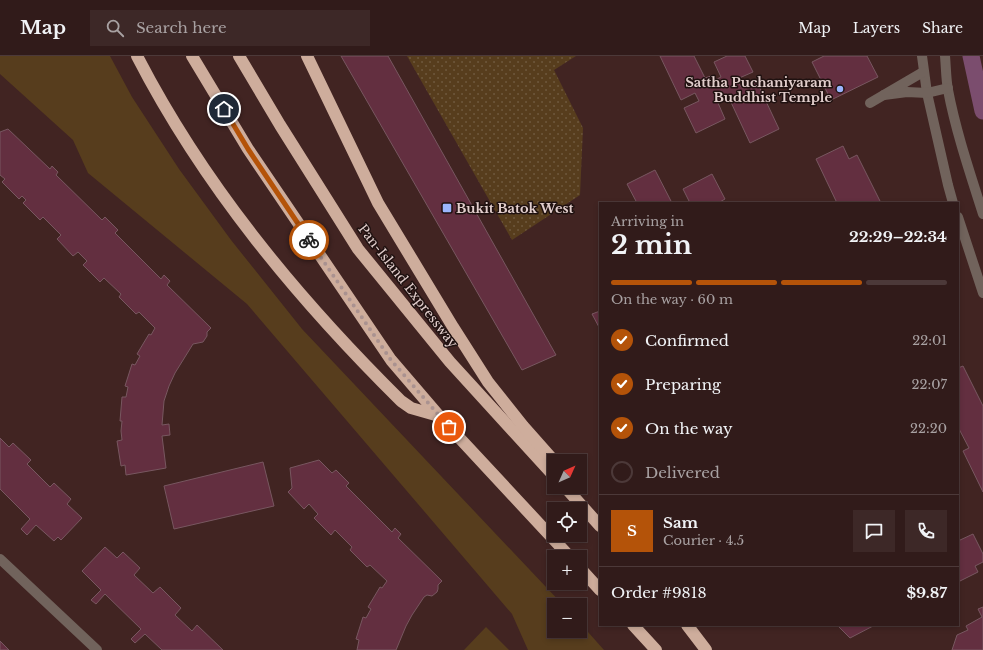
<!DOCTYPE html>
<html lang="en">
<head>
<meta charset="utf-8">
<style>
	body { margin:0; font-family:"Libre Baskerville",serif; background:#3d2827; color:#f1f3f6; height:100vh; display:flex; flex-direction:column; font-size:15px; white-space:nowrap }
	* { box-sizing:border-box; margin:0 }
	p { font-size:13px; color:#a8a1a2 }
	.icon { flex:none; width:22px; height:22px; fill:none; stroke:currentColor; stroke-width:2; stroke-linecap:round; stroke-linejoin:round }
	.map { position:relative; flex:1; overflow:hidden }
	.details { position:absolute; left:599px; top:146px; width:360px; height:424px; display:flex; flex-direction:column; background:#311b1a; border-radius:0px; box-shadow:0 2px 6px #0003,0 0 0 1px #4c3939 }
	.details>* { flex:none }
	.needle { width:26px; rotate:45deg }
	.buttons { position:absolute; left:547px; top:398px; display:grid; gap:8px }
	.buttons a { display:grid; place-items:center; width:40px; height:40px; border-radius:0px; background:#311b1a; box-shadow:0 2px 6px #0003,0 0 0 1px #4c3939; font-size:20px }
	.pin { position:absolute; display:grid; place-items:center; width:34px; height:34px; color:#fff; margin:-17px; border:2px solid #fff; border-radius:50%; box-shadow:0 1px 4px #0007 }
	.courier { position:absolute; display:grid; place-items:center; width:40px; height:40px; margin:-20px; border:3px solid #b45309; border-radius:50%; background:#fff; color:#222; box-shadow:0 1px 5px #0007 }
	.summary em { font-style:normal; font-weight:700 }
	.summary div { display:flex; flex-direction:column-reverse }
	.summary { display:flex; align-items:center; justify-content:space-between; height:68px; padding:0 12px }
	h1 { font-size:26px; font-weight:700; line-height:30px }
	.bar { display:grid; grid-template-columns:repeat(4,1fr); gap:6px 4px; align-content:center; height:48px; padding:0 12px }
	.bar i { height:5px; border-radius:3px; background:#4c3939 }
	.bar .current { background:#b45309 }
	.bar p { grid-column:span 4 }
	.line { display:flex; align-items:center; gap:10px; padding:0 12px; border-top:1px solid #4c3939 }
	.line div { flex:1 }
	.round { display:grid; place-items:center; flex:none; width:42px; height:42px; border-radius:0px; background:#3d2827 }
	ol { padding:0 12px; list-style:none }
	li { display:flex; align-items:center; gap:12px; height:44px }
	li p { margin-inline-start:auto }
	li .icon { padding:4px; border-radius:50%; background:#b45309; color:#fff; stroke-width:4 }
	li:last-child { color:#a8a1a2 }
	li i { width:22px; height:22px; border:2px solid #4c3939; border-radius:50% }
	header { display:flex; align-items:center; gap:24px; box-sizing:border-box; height:56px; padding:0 20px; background:#311b1a; border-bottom:1px solid #4c3939 }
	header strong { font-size:19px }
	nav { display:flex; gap:22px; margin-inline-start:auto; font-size:14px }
	.search { width:280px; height:36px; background:#3d2827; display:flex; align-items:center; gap:10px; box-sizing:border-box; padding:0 14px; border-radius:0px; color:#a8a1a2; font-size:15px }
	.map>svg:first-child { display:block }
	.grass { fill:url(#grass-dots) }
	.park { fill:#573d1d }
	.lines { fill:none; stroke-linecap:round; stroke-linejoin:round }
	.canal { stroke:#7b4d6e; stroke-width:17 }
	.building { fill:#632f40; stroke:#785760 }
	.minor { stroke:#71635c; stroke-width:10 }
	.highway { stroke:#cead9c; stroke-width:12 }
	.done { stroke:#aa9290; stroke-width:4; stroke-dasharray:0 7.2 }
	.route { stroke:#b45309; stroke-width:5 }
	.poi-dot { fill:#9bb5fd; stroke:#1f1110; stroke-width:1.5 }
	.labels { text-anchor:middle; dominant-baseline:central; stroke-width:3; stroke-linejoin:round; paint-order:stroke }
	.poi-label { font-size:13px; font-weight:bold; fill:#e2cecc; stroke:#1f1110; text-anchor:end }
	.street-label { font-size:13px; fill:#e2cecc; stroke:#1f1110 }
</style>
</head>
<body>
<header>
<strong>Map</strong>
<div class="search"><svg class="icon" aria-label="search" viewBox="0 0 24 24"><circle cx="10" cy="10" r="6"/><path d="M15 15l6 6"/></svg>Search here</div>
<nav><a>Map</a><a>Layers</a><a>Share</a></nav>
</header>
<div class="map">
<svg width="983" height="594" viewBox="0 0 983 594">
	<defs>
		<pattern id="grass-dots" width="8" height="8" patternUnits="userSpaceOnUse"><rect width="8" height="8" fill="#573d1d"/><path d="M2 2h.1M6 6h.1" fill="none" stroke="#6f583d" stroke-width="1.8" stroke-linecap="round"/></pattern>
	</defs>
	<rect width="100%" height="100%" fill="#412422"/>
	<path class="grass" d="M 407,0 L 576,0 L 554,14 L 583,72 L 580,139 L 512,184 Z"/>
	<g class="park">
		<path d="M 0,0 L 110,0 L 132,41 L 179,113 L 231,184 L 302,273 L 563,549 L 554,549 L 554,575 L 580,575 L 580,567 L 604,594 L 528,594 L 512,558 L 247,248 L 88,117 L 73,84 L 0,18 Z"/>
		<path d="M 486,571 L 509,594 L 464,594 Z"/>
	</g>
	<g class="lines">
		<path class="canal" d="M 971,0 L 983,55"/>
	</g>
	<g class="building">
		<path d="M 341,0 L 388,0 L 556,299 L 522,314 Z"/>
		<path d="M 660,0 L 694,0 L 705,22 L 711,20 L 713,25 L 721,21 L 714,6 L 727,0 L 745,0 L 753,16 L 737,23 L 741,31 L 756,24 L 779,73 L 750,87 L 729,42 L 718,47 L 725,63 L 696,77 L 684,52 L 699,45 L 695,37 L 681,44 Z"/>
		<path d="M 824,0 L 867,0 L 878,21 L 831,44 L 812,6 Z"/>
		<path d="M 8,73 L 50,113 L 52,110 L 58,116 L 56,119 L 102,164 L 105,161 L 118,174 L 115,177 L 161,223 L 164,219 L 170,225 L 167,229 L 211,272 L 207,276 L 207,280 L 203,286 L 193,288 L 175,317 L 169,330 L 164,345 L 162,369 L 169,368 L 170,379 L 162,380 L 166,412 L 126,419 L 125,409 L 121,410 L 117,385 L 122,384 L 121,375 L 122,365 L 120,365 L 122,341 L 126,341 L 128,331 L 125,330 L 132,308 L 135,309 L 140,300 L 137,298 L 149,278 L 151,279 L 155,272 L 139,256 L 136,258 L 119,241 L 121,238 L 104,222 L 100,226 L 83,209 L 87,205 L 78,196 L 73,200 L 57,183 L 61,179 L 43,161 L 40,164 L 23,147 L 26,144 L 22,140 L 19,143 L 2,126 L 5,123 L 0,119 L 0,76 Z"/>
		<path d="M 843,90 L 849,103 L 857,99 L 881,147 L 837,147 L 816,103 Z"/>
		<path d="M 655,114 L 672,147 L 637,147 L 627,128 Z"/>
		<path d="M 712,118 L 725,143 L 718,147 L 690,147 L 683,133 Z"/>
		<path d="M 600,255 L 600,273 L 592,258 Z"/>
		<path d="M 963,310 L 983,350 L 983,436 L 963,395 L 969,392 L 958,371 L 958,312 Z"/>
		<path d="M 0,382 L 9,391 L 13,387 L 31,404 L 27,408 L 50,431 L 54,427 L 71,443 L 67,448 L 82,462 L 61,484 L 58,481 L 54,485 L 36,469 L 27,479 L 21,473 L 30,463 L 0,433 Z"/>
		<path d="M 319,404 L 332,417 L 336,414 L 349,427 L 346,430 L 392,476 L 395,472 L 401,478 L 398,482 L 442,525 L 438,529 L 438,533 L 437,536 L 432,540 L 427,539 L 424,541 L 412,559 L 406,570 L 396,594 L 357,594 L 359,584 L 356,583 L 363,561 L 366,562 L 371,553 L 368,551 L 380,531 L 382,532 L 387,525 L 370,509 L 367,511 L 350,494 L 352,491 L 335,474 L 331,479 L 314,462 L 318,458 L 309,448 L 304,453 L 288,436 L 292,432 L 290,412 Z"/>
		<path d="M 263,406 L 274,450 L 174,473 L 164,430 Z"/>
		<path d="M 973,478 L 983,498 L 983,506 L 975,510 L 978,516 L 958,526 L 958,485 Z"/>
		<path d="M 105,491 L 117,502 L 123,496 L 140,512 L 134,519 L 153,537 L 160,531 L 181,552 L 175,559 L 192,575 L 197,569 L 223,594 L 162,594 L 145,578 L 135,587 L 131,583 L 141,573 L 105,538 L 96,548 L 91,544 L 101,534 L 82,515 Z"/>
		<path d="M 983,551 L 983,594 L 952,594 L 957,579 L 968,574 L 966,570 L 982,561 L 978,553 Z"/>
		<path d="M 837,569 L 875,569 L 850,582 Z"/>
		<path d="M 0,585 L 9,594 L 0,594 Z"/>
	</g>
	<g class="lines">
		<g class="minor">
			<path d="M 922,0 L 927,37 L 948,129 L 953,147"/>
			<path d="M 945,0 C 946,11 946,23 948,34 C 956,76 970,117 983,158"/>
			<path d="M 884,39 L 907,36 L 927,37 L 948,32"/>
			<path d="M 870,47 L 923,16"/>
			<path d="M 958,161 L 983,237"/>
			<path d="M 0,503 L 97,594"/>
		</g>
		<g class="highway">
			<path d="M 137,0 C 204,130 298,243 401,345 L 411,352 L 439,360"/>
			<path d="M 192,0 L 248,93 L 391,304 L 439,360 L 570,501"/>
			<path d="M 239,0 L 280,69 L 358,193 L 450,306 L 554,420"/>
			<path d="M 307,0 L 378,147 L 453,271 L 488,326 L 523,370 L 554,405"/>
			<path d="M 565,431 L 600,470"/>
			<path d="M 580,512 L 600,534"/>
			<path d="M 633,569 L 656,594"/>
			<path d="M 687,569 L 706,594"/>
		</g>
	</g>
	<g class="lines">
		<path class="done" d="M 309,184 L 391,304 L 449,371"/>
		<path class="route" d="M 224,53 L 248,93 L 309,184"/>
	</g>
	<g class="poi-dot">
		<circle cx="840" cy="33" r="4"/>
		<rect x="442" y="147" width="10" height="10" rx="2"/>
	</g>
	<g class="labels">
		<g class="poi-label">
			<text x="832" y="26">Sattha Puchaniyaram<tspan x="832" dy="15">Buddhist Temple</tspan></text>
			<text x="456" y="152" text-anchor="start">Bukit Batok West</text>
		</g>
		<g class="street-label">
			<text transform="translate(408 230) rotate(52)">Pan-Island Expressway</text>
		</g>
	</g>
</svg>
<div class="buttons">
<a><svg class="needle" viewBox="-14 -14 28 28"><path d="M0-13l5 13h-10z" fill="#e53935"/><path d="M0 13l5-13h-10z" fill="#a8a1a2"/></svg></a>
<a><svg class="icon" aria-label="locate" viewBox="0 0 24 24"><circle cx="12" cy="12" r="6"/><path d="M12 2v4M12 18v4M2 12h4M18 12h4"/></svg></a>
<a>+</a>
<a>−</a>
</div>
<div class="pin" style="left:449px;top:371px;background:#ea580c"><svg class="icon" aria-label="bag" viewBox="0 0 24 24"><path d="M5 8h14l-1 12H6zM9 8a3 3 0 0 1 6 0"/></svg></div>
<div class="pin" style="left:224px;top:53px;background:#1f2937"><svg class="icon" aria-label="home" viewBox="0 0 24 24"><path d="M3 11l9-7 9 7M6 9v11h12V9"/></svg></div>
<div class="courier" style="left:309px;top:184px"><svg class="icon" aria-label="bike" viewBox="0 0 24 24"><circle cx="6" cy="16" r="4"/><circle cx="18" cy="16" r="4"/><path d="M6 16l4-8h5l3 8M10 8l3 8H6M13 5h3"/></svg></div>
<section class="details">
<div class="summary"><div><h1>2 min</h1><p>Arriving in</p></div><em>22:29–22:34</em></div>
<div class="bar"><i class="current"></i><i class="current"></i><i class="current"></i><i></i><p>On the way · 60 m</p></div>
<ol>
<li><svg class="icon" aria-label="check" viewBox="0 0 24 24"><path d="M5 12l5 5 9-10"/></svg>Confirmed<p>22:01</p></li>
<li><svg class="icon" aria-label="check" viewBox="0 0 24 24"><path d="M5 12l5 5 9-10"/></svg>Preparing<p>22:07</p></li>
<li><svg class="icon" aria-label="check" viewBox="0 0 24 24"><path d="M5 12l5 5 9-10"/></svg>On the way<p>22:20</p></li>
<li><i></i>Delivered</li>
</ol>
<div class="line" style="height:72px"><b class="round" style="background:#b45309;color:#fff">S</b><div><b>Sam</b><p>Courier · 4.5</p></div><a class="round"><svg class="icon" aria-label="chat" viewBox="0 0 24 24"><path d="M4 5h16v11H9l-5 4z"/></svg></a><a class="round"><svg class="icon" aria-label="phone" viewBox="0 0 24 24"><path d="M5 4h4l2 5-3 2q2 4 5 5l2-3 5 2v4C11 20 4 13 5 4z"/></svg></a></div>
<div class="line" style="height:52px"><div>Order #9818</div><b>$9.87</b></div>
</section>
</div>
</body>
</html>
